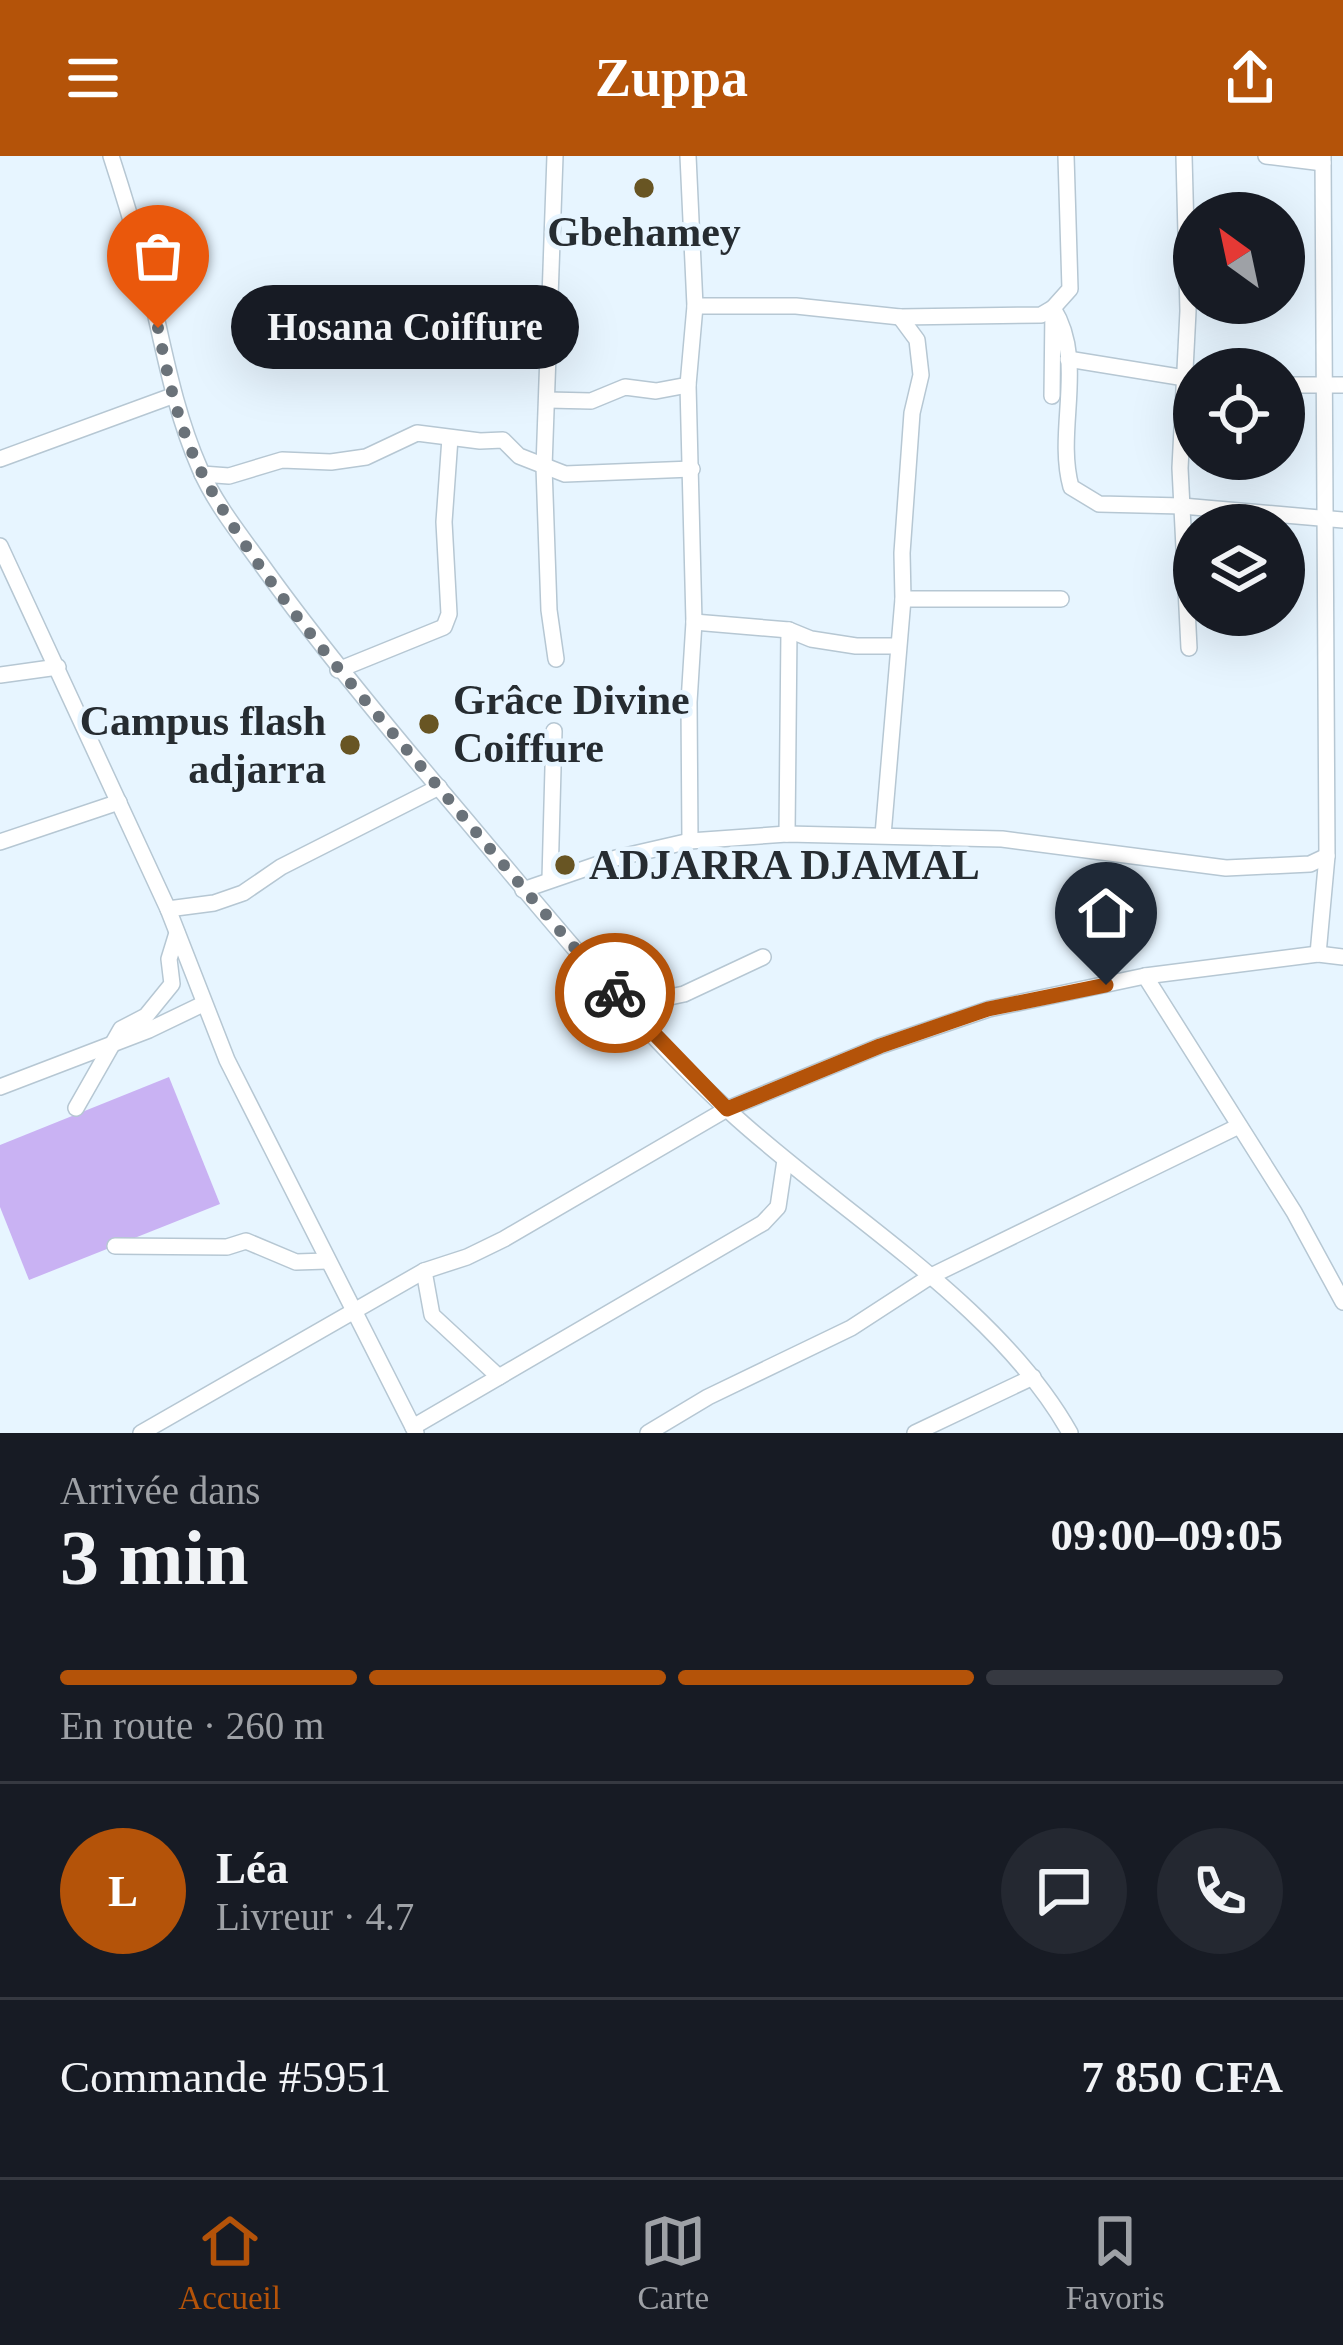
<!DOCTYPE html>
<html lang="fr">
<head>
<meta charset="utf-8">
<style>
	body { margin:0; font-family:Georgia,serif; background:#242831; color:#f1f3f6; height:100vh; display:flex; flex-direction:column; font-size:45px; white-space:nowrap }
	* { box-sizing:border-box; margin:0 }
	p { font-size:39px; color:#9ea1a6 }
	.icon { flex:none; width:66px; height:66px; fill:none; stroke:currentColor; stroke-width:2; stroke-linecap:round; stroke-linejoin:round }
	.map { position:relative; height:1277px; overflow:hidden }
	.details { display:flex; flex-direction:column; background:#171b24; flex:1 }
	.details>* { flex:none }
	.needle { width:78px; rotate:327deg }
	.tools { position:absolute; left:1173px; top:36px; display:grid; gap:24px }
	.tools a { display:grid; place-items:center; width:132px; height:132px; border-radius:50%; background:#171b24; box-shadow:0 12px 48px #0002; font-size:60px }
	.pin { position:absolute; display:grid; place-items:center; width:102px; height:102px; color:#fff; margin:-123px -51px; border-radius:50% 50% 50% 0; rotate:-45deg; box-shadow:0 0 12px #0007 }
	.pin .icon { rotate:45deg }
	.courier { position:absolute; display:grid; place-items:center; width:120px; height:120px; margin:-60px; border:9px solid #b45309; border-radius:50%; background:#fff; color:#222; box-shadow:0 3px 15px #0007 }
	.bubble { position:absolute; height:84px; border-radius:42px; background:#171b24; box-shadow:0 12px 48px #0002; font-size:39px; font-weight:700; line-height:84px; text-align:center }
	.summary em { font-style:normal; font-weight:700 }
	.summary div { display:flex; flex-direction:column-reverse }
	.summary { display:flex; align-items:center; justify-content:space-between; height:204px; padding:0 60px }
	h1 { font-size:78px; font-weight:700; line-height:90px }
	.bar { display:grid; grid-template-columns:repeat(4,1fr); gap:18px 12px; align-content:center; height:144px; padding:0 60px }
	.bar i { height:15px; border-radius:9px; background:#363941 }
	.bar .selected { background:#b45309 }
	.bar p { grid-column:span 4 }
	.line { display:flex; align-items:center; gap:30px; padding:0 60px; border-top:3px solid #363941 }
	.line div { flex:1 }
	.round { display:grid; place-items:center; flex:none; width:126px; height:126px; border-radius:63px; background:#242831 }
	header { display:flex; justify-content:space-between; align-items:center; height:156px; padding:0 60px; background:#b45309; color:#fff; font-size:54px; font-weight:700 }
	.dock { display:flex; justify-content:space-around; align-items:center; height:168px; border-top:3px solid #363941; background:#171b24; font-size:33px; color:#9ea1a6 }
	.dock a { display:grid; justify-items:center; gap:6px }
	.dock .selected { color:#b45309 }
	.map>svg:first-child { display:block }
	.green { fill:#c9b2f3 }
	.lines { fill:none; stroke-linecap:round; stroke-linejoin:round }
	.street-casing { stroke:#b6c7d3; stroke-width:18 }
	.street { stroke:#fff; stroke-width:15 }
	.done { stroke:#6a7279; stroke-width:12; stroke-dasharray:0 21.6 }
	.route { stroke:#b45309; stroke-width:15 }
	.poi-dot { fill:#685523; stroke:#e7f5ff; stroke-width:4.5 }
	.labels { text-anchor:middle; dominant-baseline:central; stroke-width:9; stroke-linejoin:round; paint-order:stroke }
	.poi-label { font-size:42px; font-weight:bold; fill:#262c31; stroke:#e7f5ff; text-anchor:start }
</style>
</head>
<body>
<header><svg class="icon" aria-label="menu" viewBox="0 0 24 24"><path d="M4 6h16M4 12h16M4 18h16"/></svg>Zuppa<svg class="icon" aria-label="share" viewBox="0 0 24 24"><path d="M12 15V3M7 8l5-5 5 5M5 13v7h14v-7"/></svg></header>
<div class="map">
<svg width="1343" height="1277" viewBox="0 0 1343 1277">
	<rect width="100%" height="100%" fill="#e7f5ff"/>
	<path class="green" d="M 169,921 L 220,1048 L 29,1124 L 0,1051 L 0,989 Z"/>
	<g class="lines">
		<defs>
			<g id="street">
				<path d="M 111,0 C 125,43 138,86 149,130 C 164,193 174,254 200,313 C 215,348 242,381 264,412 C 317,486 374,555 433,625 C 529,737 620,855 729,955 C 838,1056 997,1147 1070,1277"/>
				<path d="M 555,0 L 544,311 L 549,454 L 556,503"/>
				<path d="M 688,0 L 695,150 L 688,229 L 694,466 L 689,546 L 690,685"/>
				<path d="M 1184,0 L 1188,155 L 1180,312 L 1189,492"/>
				<path d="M 1266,0 L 1323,7"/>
				<path d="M 695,150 L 796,150 L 900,161 L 1041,159 L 1053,152 C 1087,206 1055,273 1071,331 L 1099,348 L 1182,350 L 1343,364"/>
				<path d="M 1068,203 L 1191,223"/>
				<path d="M 1284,229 L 1343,229"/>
				<path d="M 1052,240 L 1053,152 L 1070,133 L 1066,0"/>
				<path d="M 548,244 L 591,245 L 625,231 L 656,235 L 688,229"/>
				<path d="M 0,303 L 172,240"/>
				<path d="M 202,318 L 229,320 L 282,304 L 331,306 L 366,301 L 417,277 L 480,285 L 503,284 L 519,300 L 565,318 L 692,313"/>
				<path d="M 0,390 L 168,753 L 227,904 L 416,1277"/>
				<path d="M 903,443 L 1061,443"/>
				<path d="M 694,466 L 789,474 L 811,483 L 856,490 L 898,490"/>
				<path d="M 338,514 L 444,471 L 449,458 L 444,366 L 450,282"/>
				<path d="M 0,519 L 58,511"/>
				<path d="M 787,678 L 789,474"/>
				<path d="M 883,679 L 903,443 L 902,397 L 912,257 L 921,219 L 917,184 L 900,161"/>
				<path d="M 0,686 L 119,646"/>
				<path d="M 550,723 L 554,575"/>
				<path d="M 523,734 L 616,702 L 690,685 L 787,678 L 1002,683 L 1226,712 L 1310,708 L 1327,700"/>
				<path d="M 168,753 L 214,747 L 243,737 L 281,711 L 439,631"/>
				<path d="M 1318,798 L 1327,700 L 1323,0"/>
				<path d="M 1145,820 L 1294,1056 L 1343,1146"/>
				<path d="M 627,850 L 684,838 L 763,801"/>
				<path d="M 0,931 L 149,874 L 203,848"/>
				<path d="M 76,952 L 121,873 L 146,860 L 172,828 L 169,803 L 177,777"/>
				<path d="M 115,1090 L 227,1091 L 246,1085 L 296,1106 L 327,1105"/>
				<path d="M 424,1115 L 432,1159 L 499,1221"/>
				<path d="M 413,1271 L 763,1067 L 778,1051 L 785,1004"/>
				<path d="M 141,1277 L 424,1115 L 467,1101 L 504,1083 L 727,953 L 880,890 L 989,853 L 1145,820 L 1318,798 L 1343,801"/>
				<path d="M 648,1277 L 708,1241 L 851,1172 L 931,1120 L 1239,970"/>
				<path d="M 915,1277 L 1033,1221"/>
			</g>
		</defs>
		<use href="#street" class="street-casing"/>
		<use href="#street" class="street"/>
	</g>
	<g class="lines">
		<path class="done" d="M 158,172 C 168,222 179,275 204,321 C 260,424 342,517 418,607 C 483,684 547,762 615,837"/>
		<path class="route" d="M 615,837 L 727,953 L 880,890 L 988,853 L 1106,829"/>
	</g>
	<g class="poi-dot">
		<circle cx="644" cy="32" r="12"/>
		<circle cx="429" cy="568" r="12"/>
		<circle cx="350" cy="589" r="12"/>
		<circle cx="565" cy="709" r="12"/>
	</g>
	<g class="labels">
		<g class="poi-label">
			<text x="644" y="76" text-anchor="middle">Gbehamey</text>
			<text x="453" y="544">Grâce Divine<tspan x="453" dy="48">Coiffure</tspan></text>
			<text x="326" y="565" text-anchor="end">Campus flash<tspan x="326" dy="48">adjarra</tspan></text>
			<text x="589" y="709">ADJARRA DJAMAL</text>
		</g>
	</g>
</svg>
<div class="tools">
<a><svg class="needle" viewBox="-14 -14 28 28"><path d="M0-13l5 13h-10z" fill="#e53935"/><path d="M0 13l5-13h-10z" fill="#9ea1a6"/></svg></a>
<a><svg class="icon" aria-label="locate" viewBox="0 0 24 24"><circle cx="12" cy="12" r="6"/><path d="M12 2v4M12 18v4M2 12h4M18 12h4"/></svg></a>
<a><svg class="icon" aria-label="layers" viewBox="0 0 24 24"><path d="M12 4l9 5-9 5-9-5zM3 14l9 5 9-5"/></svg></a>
</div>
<div class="pin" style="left:158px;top:172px;background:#ea580c"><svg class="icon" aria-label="bag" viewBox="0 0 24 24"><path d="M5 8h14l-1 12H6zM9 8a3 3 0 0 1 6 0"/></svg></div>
<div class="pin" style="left:1106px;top:829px;background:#1f2937"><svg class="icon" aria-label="home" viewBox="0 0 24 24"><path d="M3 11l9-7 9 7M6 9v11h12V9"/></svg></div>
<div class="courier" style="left:615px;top:837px"><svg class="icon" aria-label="bike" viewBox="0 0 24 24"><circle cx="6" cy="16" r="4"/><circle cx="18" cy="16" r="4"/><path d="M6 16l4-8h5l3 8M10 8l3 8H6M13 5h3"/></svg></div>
<div class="bubble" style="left:231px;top:129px;width:348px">Hosana Coiffure</div>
</div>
<section class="details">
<div class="summary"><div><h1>3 min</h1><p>Arrivée dans</p></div><em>09:00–09:05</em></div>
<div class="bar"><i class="selected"></i><i class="selected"></i><i class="selected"></i><i></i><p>En route · 260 m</p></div>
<div class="line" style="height:216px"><b class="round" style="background:#b45309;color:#fff">L</b><div><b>Léa</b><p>Livreur · 4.7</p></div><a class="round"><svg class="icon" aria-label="chat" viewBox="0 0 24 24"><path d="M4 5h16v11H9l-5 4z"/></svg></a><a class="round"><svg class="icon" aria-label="phone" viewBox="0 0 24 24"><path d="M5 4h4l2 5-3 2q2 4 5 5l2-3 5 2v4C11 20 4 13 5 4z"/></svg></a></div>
<div class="line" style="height:156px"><div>Commande #5951</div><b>7 850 CFA</b></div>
</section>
<nav class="dock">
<a class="selected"><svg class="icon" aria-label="home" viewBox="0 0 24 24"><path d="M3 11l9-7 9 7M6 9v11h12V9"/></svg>Accueil</a>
<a><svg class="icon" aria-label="map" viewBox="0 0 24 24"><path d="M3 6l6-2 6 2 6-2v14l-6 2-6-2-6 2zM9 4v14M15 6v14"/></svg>Carte</a>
<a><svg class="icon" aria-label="saved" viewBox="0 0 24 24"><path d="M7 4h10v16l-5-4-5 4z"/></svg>Favoris</a>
</nav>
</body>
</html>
